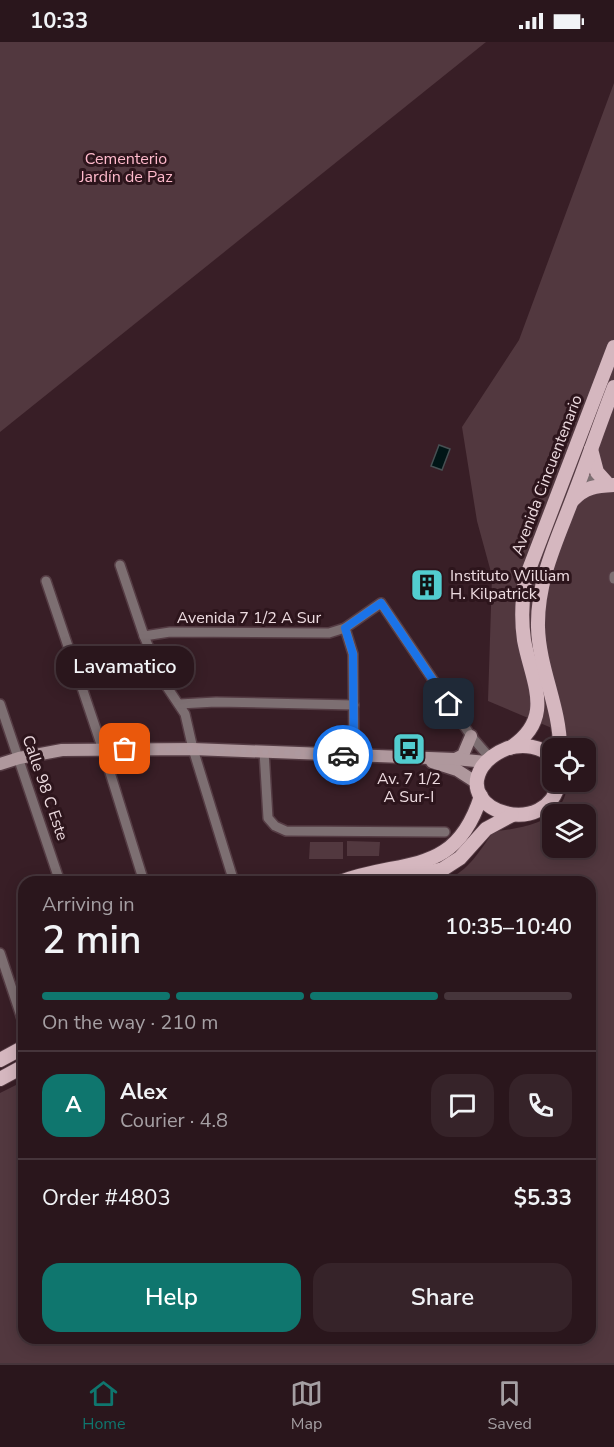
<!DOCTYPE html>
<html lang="en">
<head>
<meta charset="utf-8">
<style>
	body { margin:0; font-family:"Nunito Sans",sans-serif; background:#362329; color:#f1f3f6; height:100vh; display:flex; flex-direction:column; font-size:22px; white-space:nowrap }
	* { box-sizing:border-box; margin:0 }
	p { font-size:20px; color:#a59fa3 }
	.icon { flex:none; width:33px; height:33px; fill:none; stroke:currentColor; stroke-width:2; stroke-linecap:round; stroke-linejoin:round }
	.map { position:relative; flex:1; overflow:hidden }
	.side { position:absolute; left:18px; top:834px; width:578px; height:468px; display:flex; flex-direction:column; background:#2a161c; border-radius:18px; box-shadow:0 3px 15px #0003,0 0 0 2px #46353b }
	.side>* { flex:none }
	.buttons { position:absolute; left:542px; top:696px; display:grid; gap:12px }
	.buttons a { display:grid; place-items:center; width:54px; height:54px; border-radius:12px; background:#2a161c; box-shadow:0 3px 15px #0003,0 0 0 2px #46353b; font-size:30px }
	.pin { position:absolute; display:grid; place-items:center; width:51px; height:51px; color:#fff; margin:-26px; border-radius:12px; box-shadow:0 3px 9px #0006 }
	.courier { position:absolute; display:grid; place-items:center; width:60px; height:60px; margin:-30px; border:4px solid #1a73e8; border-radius:50%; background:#fff; color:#222; box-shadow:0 2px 8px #0007 }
	.bubble { position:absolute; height:42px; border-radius:18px; background:#2a161c; box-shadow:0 3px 15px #0003,0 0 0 2px #46353b; font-size:20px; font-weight:600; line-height:42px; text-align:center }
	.summary em { font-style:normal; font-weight:600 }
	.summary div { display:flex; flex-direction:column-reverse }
	.summary { display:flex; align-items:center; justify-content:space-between; height:102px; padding:0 24px }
	h1 { font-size:39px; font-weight:600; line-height:45px }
	.bar { display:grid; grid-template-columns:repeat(4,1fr); gap:9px 6px; align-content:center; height:72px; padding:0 24px }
	.bar i { height:8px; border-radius:4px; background:#46353b }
	.bar .current { background:#0f766e }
	.bar p { grid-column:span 4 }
	.line { display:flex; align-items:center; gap:15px; padding:0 24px; border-top:2px solid #46353b }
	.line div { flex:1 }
	.round { display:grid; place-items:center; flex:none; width:63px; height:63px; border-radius:18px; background:#362329 }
	.primary-button { display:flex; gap:12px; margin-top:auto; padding:12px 24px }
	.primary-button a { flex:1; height:69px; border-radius:18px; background:#0f766e; color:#fff; font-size:24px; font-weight:600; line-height:69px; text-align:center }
	.primary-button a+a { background:#362329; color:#f1f3f6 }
	.status { display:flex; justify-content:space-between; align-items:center; height:42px; padding:0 30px; background:#2a161c; direction:ltr }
	.status svg { height:16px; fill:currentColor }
	.tab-bar { display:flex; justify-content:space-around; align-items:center; height:84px; border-top:2px solid #46353b; background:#2a161c; font-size:16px; color:#a59fa3 }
	.tab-bar a { display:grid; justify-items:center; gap:3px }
	.tab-bar .current { color:#0f766e }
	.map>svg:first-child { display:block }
	.green { fill:#52383f; fill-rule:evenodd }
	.water { fill:#001516; stroke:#475053; stroke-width:1.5 }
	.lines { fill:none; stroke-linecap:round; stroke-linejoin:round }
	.street-casing { stroke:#553c44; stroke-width:12 }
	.secondary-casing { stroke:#553c44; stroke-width:15 }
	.primary-casing { stroke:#553c44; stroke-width:16 }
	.street { stroke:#7d6f72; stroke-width:9 }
	.secondary { stroke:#af989d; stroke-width:12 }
	.primary { stroke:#d5b7bf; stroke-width:14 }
	.done { stroke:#ae999f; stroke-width:6; stroke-dasharray:0 10.8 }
	.route { stroke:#1a73e8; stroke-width:8 }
	.labels { text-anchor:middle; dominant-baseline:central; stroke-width:6; stroke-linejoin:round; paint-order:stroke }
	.park-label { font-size:16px; fill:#ffbacc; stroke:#2d151c }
	.street-label { font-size:16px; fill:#eddbe0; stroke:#2d151c }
	.poi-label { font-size:16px; fill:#eddbe0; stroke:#2d151c; text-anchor:start }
</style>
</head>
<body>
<div class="status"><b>10:33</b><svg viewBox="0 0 49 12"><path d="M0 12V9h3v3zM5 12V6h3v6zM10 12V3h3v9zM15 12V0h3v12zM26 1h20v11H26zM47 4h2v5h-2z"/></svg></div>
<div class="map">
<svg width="614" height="1321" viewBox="0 0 614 1321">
	<rect width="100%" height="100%" fill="#381e26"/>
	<g class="green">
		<path d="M 0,0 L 486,0 L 0,390 Z"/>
		<path d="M 614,41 L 614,1321 L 0,1321 L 0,1051 L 24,1039 L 24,1296 L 590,1296 L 590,840 L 440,840 C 466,833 479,810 493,790 C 517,786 546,784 561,762 C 565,756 567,746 570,740 L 585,740 L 585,706 L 567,706 L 566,692 L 488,659 L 492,534 L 477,479 L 462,385 L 519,298 ZM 552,772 L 585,772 L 585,806 L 552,806 Z"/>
		<path d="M 347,799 L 380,800 L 379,814 L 347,814 Z"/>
		<path d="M 310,800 L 343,800 L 343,817 L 309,817 Z"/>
	</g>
	<path class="water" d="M 439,403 L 450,407 L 442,428 L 431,424 Z"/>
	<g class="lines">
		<defs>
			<g id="street">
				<path d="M 581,436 L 606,440"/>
				<path d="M 120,523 L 144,594 L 163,639 L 185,672 L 193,707 L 234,840"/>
				<path d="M 614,534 L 614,537"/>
				<path d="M 46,539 L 103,708 L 144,840"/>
				<path d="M 345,586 L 353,612 L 354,713"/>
				<path d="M 144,594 L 170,590 L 329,591 L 345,586 L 381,561 L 471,694 L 490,716"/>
				<path d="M 0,662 L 60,840"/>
				<path d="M 179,662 L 216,660 L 354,663"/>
				<path d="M 264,709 L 268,776 L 275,784 L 286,789 L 445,790"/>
				<path d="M 0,911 L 24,983"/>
			</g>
			<g id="secondary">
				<path d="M 455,717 L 463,713 L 471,694"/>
				<path d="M 432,720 L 457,728 L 477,741"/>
				<path d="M 0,722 L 19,716 L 62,708 L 193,707 L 455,717 L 486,720"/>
			</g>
			<g id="primary">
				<path d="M 591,407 L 597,430 L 606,440"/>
				<path d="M 573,458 C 585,445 596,444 614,443"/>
				<path d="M 510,706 C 556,676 532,641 524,598 C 521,578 522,558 525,538 L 614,305"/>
				<path d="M 560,706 C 560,665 539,627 538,585 C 537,537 558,496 574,453 C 588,417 600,381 614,345"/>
				<path d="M 552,715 C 541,704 524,702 508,706 C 498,710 488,716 482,725 C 454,771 548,797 559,740"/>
				<path d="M 340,840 C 404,816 455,836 481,754"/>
				<path d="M 391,840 L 443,827 L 460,816 L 486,787 L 512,773"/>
				<path d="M 0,1018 L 24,1005"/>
				<path d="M 0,1037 L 24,1024"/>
			</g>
		</defs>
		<use href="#street" class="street-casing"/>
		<use href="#secondary" class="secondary-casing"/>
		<use href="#primary" class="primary-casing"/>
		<use href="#street" class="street"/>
		<use href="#secondary" class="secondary"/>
		<use href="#primary" class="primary"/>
	</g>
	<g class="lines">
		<path class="done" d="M 125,707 L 193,707 L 343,713"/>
		<path class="route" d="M 343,713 L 354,713 L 353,612 L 345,586 L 381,561 L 449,662"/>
	</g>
	<defs>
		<symbol id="building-square" viewBox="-11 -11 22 22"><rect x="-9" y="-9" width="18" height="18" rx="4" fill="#52cdcf" stroke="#2d151c"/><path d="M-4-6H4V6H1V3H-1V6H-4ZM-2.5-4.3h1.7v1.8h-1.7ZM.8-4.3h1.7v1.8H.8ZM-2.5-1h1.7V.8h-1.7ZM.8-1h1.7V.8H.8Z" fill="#111"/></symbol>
		<symbol id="bus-square" viewBox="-11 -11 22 22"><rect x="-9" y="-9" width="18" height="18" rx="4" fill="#52cdcf" stroke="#2d151c"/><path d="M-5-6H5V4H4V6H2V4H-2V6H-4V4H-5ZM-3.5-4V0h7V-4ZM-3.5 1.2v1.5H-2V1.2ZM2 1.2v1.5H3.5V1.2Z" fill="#111"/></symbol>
	</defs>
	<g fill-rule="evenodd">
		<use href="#building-square" x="408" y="524" width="38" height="38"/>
		<use href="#bus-square" x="390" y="688" width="38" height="38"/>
	</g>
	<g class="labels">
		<g class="park-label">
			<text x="126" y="117">Cementerio<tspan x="126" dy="18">Jardín de Paz</tspan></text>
		</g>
		<g class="street-label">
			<text transform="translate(547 433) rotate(-69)">Avenida Cincuentenario</text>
			<text x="249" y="576">Avenida 7 1/2 A Sur</text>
			<text transform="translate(45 746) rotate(71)">Calle 98 C Este</text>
		</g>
		<g class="poi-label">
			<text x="450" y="534">Instituto William<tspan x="450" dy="18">H. Kilpatrick</tspan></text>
			<text x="409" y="737" text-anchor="middle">Av. 7 1/2<tspan x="409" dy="18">A Sur-I</tspan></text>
		</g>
	</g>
</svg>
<div class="buttons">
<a><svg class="icon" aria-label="locate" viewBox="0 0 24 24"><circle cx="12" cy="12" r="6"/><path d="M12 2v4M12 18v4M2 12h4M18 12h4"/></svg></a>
<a><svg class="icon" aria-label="layers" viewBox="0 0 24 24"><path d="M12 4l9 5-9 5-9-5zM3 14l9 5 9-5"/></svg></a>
</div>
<div class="pin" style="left:125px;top:707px;background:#ea580c"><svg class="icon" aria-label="bag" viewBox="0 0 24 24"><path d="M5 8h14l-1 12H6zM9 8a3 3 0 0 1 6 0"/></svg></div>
<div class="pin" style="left:449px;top:662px;background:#1f2937"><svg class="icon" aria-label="home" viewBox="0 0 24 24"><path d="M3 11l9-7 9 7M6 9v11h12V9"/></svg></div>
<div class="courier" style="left:343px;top:713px"><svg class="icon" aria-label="car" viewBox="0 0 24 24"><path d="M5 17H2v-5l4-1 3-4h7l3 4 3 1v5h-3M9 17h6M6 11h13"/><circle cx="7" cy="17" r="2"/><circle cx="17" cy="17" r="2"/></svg></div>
<div class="bubble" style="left:56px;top:604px;width:138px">Lavamatico</div>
<section class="side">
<div class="summary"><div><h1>2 min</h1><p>Arriving in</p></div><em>10:35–10:40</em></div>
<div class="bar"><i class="current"></i><i class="current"></i><i class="current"></i><i></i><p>On the way · 210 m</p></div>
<div class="line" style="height:108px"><b class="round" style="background:#0f766e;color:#fff">A</b><div><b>Alex</b><p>Courier · 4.8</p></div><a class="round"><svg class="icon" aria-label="chat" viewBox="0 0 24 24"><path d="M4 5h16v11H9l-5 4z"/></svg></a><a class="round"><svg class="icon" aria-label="phone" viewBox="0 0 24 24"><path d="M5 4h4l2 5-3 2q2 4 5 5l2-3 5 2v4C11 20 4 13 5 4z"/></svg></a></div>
<div class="line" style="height:78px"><div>Order #4803</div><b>$5.33</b></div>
<div class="primary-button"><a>Help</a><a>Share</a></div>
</section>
</div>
<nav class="tab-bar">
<a class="current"><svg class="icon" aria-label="home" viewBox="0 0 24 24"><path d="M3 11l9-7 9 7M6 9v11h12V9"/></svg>Home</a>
<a><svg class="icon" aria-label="map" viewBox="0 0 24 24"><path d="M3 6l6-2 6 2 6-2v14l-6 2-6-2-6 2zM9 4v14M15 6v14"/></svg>Map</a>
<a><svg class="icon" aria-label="saved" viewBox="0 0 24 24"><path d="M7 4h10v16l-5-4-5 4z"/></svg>Saved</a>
</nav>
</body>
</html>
